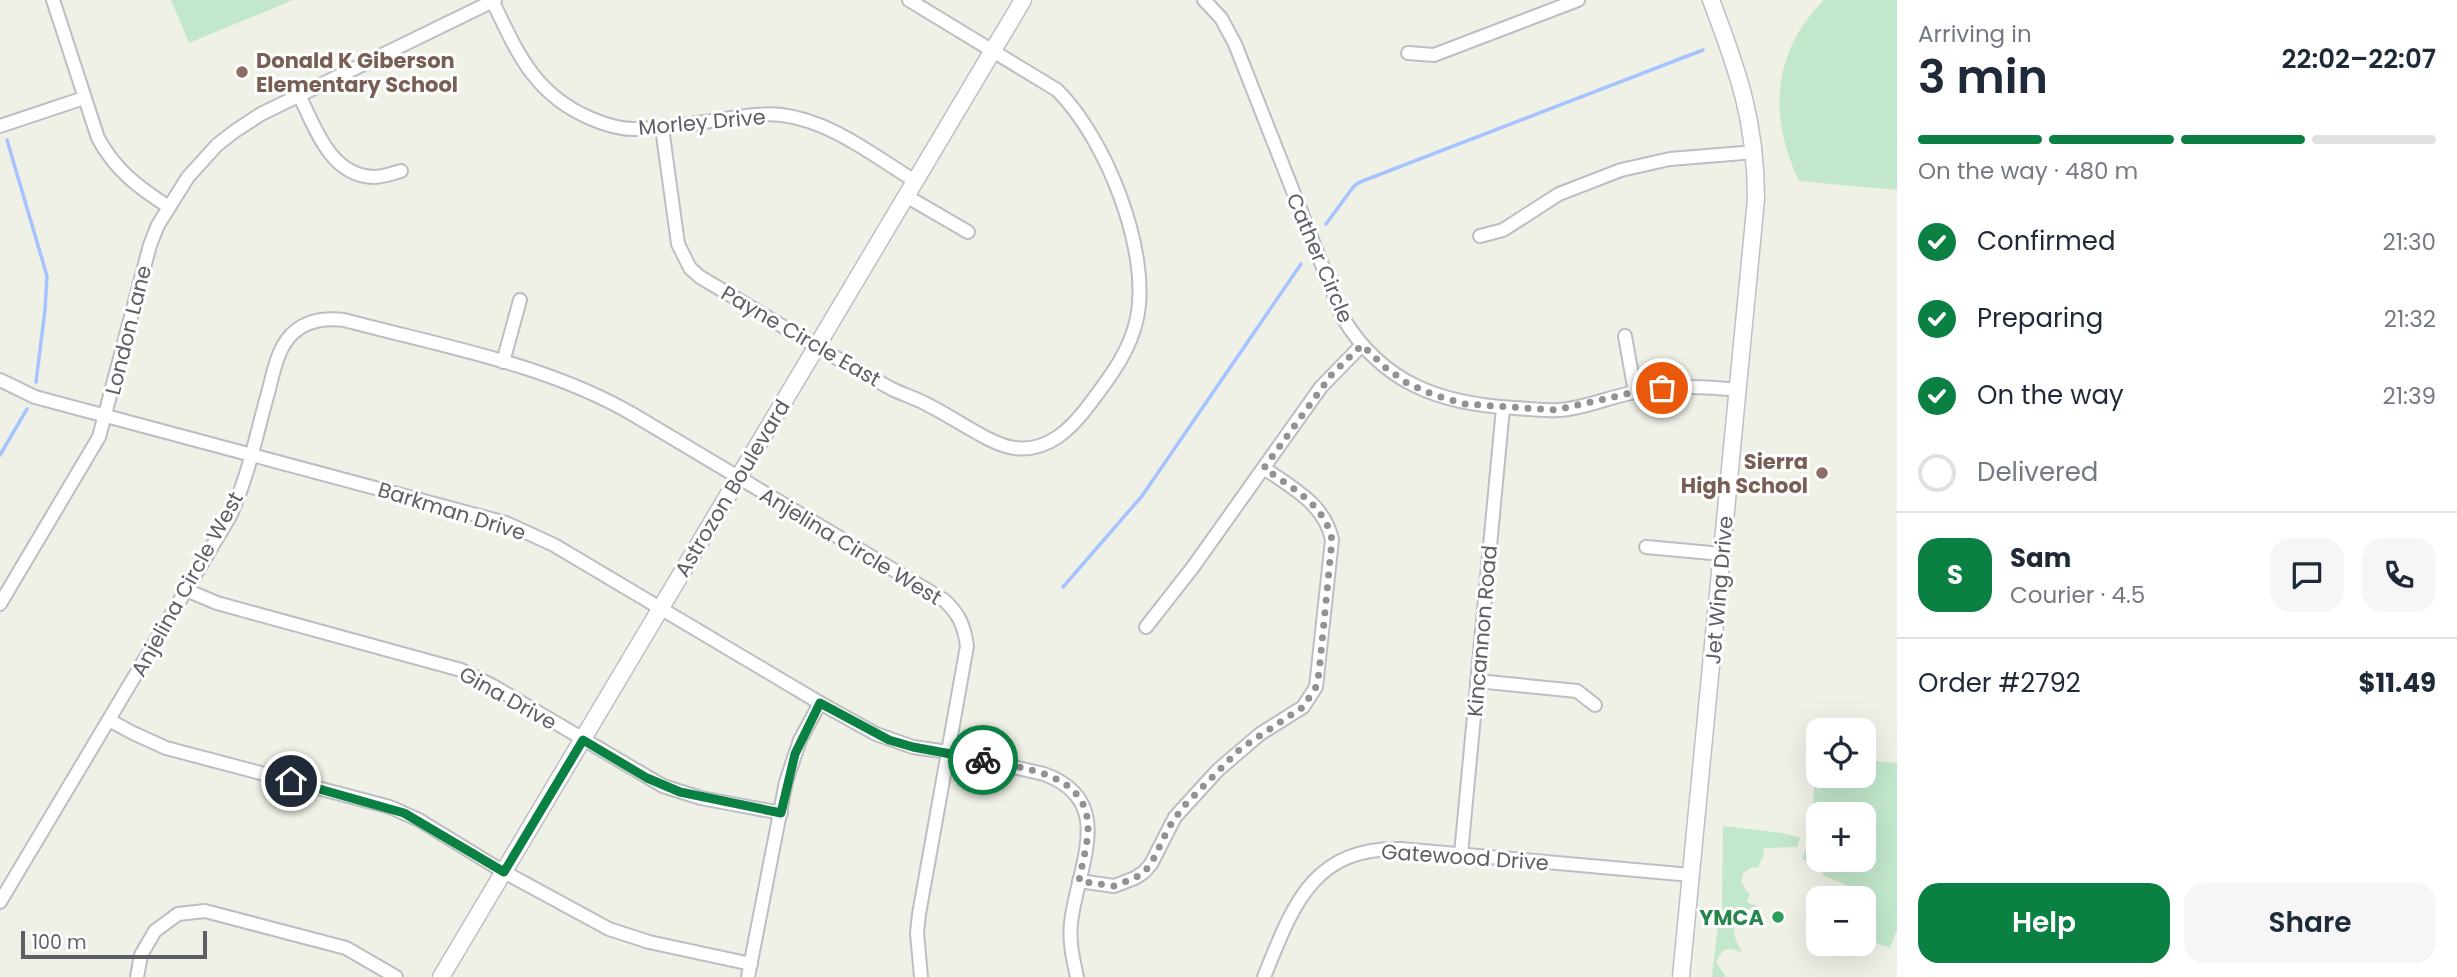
<!DOCTYPE html>
<html lang="en">
<head>
<meta charset="utf-8">
<style>
	body { margin:0; font-family:Poppins,sans-serif; background:#f6f6f7; color:#1f2937; height:100vh; display:flex; flex-direction:column; font-size:26px; white-space:nowrap }
	* { box-sizing:border-box; margin:0 }
	p { font-size:23px; color:#747a83 }
	.icon { flex:none; width:38px; height:38px; fill:none; stroke:currentColor; stroke-width:2; stroke-linecap:round; stroke-linejoin:round }
	.map { position:relative; flex:1; overflow:hidden }
	.drawer { display:flex; flex-direction:column; background:#fff; width:560px }
	.drawer>* { flex:none }
	.buttons { position:absolute; left:1806px; top:718px; display:grid; gap:14px }
	.buttons a { display:grid; place-items:center; width:70px; height:70px; border-radius:14px; background:#fff; box-shadow:0 7px 28px #0002; font-size:35px }
	.scale { position:absolute; left:21px; bottom:18px; width:186px; box-sizing:border-box; padding-left:7px; border:4px solid #5d5f66; border-top:0; font-size:19px; line-height:24px; white-space:nowrap; color:#5d5f66; -webkit-text-stroke:5px #fff; paint-order:stroke }
	.pin { position:absolute; display:grid; place-items:center; width:60px; height:60px; color:#fff; margin:-30px; border:4px solid #fff; border-radius:50%; box-shadow:0 2px 7px #0007 }
	.courier { position:absolute; display:grid; place-items:center; width:70px; height:70px; margin:-35px; border:5px solid #0b8043; border-radius:50%; background:#fff; color:#222; box-shadow:0 2px 9px #0007 }
	.overview em { font-style:normal; font-weight:600 }
	.overview div { display:flex; flex-direction:column-reverse }
	.overview { display:flex; align-items:center; justify-content:space-between; height:119px; padding:0 21px }
	h1 { font-size:46px; font-weight:600; line-height:52px }
	.bar { display:grid; grid-template-columns:repeat(4,1fr); gap:10px 7px; align-content:center; height:84px; padding:0 21px }
	.bar i { height:9px; border-radius:5px; background:#e0e1e3 }
	.bar .active { background:#0b8043 }
	.bar p { grid-column:span 4 }
	.line { display:flex; align-items:center; gap:18px; padding:0 21px; border-top:2px solid #e0e1e3 }
	.line div { flex:1 }
	.round { display:grid; place-items:center; flex:none; width:74px; height:74px; border-radius:21px; background:#f6f6f7 }
	ol { padding:0 21px; list-style:none }
	li { display:flex; align-items:center; gap:21px; height:77px }
	li p { margin-inline-start:auto }
	li .icon { padding:7px; border-radius:50%; background:#0b8043; color:#fff; stroke-width:4 }
	li:last-child { color:#747a83 }
	li i { width:38px; height:38px; border:4px solid #e0e1e3; border-radius:50% }
	.button { display:flex; gap:14px; margin-top:auto; padding:14px 21px }
	.button a { flex:1; height:80px; border-radius:21px; background:#0b8043; color:#fff; font-size:28px; font-weight:600; line-height:80px; text-align:center }
	.button a+a { background:#f6f6f7; color:#1f2937 }
	main { display:flex; flex:1; min-height:0 }
	.map>svg:first-child { display:block }
	.green { fill:#c2e7cb }
	.lines { fill:none; stroke-linecap:round; stroke-linejoin:round }
	.stream { stroke:#a6c3ff; stroke-width:3.5 }
	.minor-casing { stroke:#bdbec4; stroke-width:16 }
	.secondary-casing { stroke:#bebfc6; stroke-width:19 }
	.minor { stroke:#fff; stroke-width:12 }
	.secondary { stroke:#fff; stroke-width:16 }
	.done { stroke:#909293; stroke-width:7; stroke-dasharray:0 12.6 }
	.route { stroke:#0b8043; stroke-width:9 }
	.education-dot { fill:#8d6e63; stroke:#fff; stroke-width:2.5 }
	.leisure-dot { fill:#2e9e5b; stroke:#fff; stroke-width:2.5 }
	.labels { text-anchor:middle; dominant-baseline:central; stroke-width:6; stroke-linejoin:round; paint-order:stroke }
	.education-label { font-size:21px; font-weight:bold; fill:#785e54; stroke:#fff; text-anchor:start }
	.street-label { font-size:21px; fill:#5d5f66; stroke:#fff }
	.leisure-label { font-size:21px; font-weight:bold; fill:#27864d; stroke:#fff; text-anchor:end }
</style>
</head>
<body>
<main>
<div class="map">
<svg width="1897" height="977" viewBox="0 0 1897 977">
	<rect width="100%" height="100%" fill="#eff0e6"/>
	<g class="green">
		<path d="M 171,0 L 293,0 L 189,43 Z"/>
		<path d="M 1824,0 L 1897,0 L 1897,190 L 1799,181 C 1768,116 1772,52 1824,0 Z"/>
		<path d="M 1818,756 L 1818,775 L 1864,775 L 1864,760 L 1897,763 L 1897,929 L 1890,948 L 1864,939 L 1864,898 L 1857,898 L 1859,890 L 1822,875 L 1825,866 L 1819,859 L 1864,859 L 1864,814 L 1818,814 L 1818,859 L 1813,859 L 1809,864 L 1802,859 L 1811,835 L 1816,760 Z"/>
		<path d="M 1723,826 L 1782,833 L 1800,838 L 1797,847 L 1763,848 L 1764,854 L 1758,868 L 1753,867 L 1744,872 L 1741,881 L 1746,891 L 1750,893 L 1747,902 L 1759,907 C 1732,910 1728,931 1742,952 L 1730,949 L 1723,950 L 1716,962 L 1726,977 L 1712,977 L 1717,932 L 1722,909 Z"/>
	</g>
	<g class="lines">
		<g class="stream">
			<path d="M 7,140 L 47,276 L 45,310 L 36,382"/>
			<path d="M 1326,224 L 1354,186 L 1360,182 L 1703,50"/>
			<path d="M 0,455 L 27,409"/>
			<path d="M 1063,587 L 1142,496 L 1301,264"/>
		</g>
		<defs>
			<g id="minor">
				<path d="M 53,0 L 98,138 C 115,170 139,188 169,207"/>
				<path d="M 492,0 C 517,52 534,95 592,119 C 604,124 619,129 633,129 C 654,129 676,126 697,123 C 724,120 754,112 782,115 C 831,121 874,156 915,181"/>
				<path d="M 1204,0 L 1221,18 L 1235,44 L 1343,318 C 1383,384 1441,404 1515,408 C 1529,409 1544,411 1558,410 C 1583,409 1606,398 1631,393 C 1665,385 1703,386 1738,390"/>
				<path d="M 1408,53 L 1434,55 L 1578,0"/>
				<path d="M 299,95 C 315,127 330,176 374,177 C 382,177 393,173 401,171"/>
				<path d="M 0,126 L 84,98"/>
				<path d="M 662,128 L 678,244 L 690,268 L 700,277 C 763,314 826,354 892,389 C 904,395 918,399 930,406 C 953,417 992,446 1015,448 C 1048,452 1071,429 1089,405 C 1109,378 1130,352 1137,318 C 1151,251 1105,137 1057,90 L 909,0"/>
				<path d="M 906,196 L 968,232"/>
				<path d="M 1480,236 L 1503,230 L 1559,194 L 1621,170 L 1670,159 L 1755,152"/>
				<path d="M 1625,336 L 1635,392"/>
				<path d="M 503,362 L 520,300"/>
				<path d="M 0,380 L 35,397 L 506,523 L 554,545 L 820,703 L 876,734 L 913,747 L 948,752 L 1044,774 C 1118,801 1077,867 1071,923 C 1069,942 1073,959 1077,977"/>
				<path d="M 1646,547 L 1722,554"/>
				<path d="M 186,590 L 217,603 L 461,670 L 493,686 L 663,786 L 701,798 L 781,813"/>
				<path d="M 0,604 L 99,437 L 150,245 L 158,225 L 188,177 L 217,145 L 235,131 L 261,114 L 495,0"/>
				<path d="M 1146,627 L 1193,567 L 1321,387 L 1362,345"/>
				<path d="M 1477,681 L 1577,691 L 1595,705"/>
				<path d="M 109,720 L 133,733 L 166,748 L 390,807 L 419,820 L 504,872 L 609,929 L 649,942 L 751,964"/>
				<path d="M 1461,854 L 1503,408"/>
				<path d="M 1079,881 L 1114,886 L 1135,878 L 1144,872 L 1151,864 L 1175,817 L 1218,770 L 1260,734 L 1303,707 L 1316,687 L 1332,540 C 1325,504 1292,488 1264,468"/>
				<path d="M 0,902 L 229,518 C 248,479 256,435 268,393 C 272,378 275,360 283,346 C 296,323 319,317 344,320 C 441,346 547,364 634,415 L 944,600 C 959,614 964,625 967,646 L 919,914 L 917,933 L 921,977"/>
				<path d="M 137,977 L 141,955 L 155,931 L 178,914 L 205,911 L 346,948 L 396,977"/>
				<path d="M 748,977 L 786,782 L 800,740 L 820,703"/>
				<path d="M 1264,977 C 1292,908 1312,846 1401,849 L 1691,875"/>
			</g>
			<g id="secondary">
				<path d="M 441,977 L 1023,0"/>
				<path d="M 1681,977 L 1756,199 C 1756,121 1738,71 1711,0"/>
			</g>
		</defs>
		<use href="#minor" class="minor-casing"/>
		<use href="#secondary" class="secondary-casing"/>
		<use href="#minor" class="minor"/>
		<use href="#secondary" class="secondary"/>
	</g>
	<g class="lines">
		<path class="done" d="M 983,760 C 1023,769 1087,772 1088,827 C 1088,845 1082,863 1079,881 L 1114,886 L 1135,878 L 1144,872 L 1151,864 L 1169,827 L 1183,807 L 1240,749 L 1303,707 L 1316,687 L 1319,673 L 1332,540 C 1325,504 1291,488 1264,468 L 1332,374 L 1362,345 L 1386,368 L 1407,383 L 1434,395 L 1465,404 L 1556,410 L 1635,392 L 1662,388"/>
		<path class="route" d="M 291,781 L 404,813 L 504,872 L 583,740 L 647,778 L 680,792 L 781,813 L 795,754 L 820,703 L 889,740 L 913,747 L 983,760"/>
	</g>
	<g class="education-dot">
		<circle cx="242" cy="72" r="7"/>
		<circle cx="1822" cy="473" r="7"/>
	</g>
	<circle class="leisure-dot" cx="1778" cy="917" r="7"/>
	<g class="labels">
		<g class="education-label">
			<text x="256" y="60">Donald K Giberson<tspan x="256" dy="24">Elementary School</tspan></text>
			<text x="1808" y="461" text-anchor="end">Sierra<tspan x="1808" dy="24">High School</tspan></text>
		</g>
		<g class="street-label">
			<text transform="translate(702 122) rotate(-5)">Morley Drive</text>
			<text transform="translate(1320 258) rotate(67)">Cather Circle</text>
			<text transform="translate(128 330) rotate(-76)">London Lane</text>
			<text transform="translate(801 336) rotate(30)">Payne Circle East</text>
			<text transform="translate(732 488) rotate(-59)">Astrozon Boulevard</text>
			<text transform="translate(452 511) rotate(17)">Barkman Drive</text>
			<text transform="translate(851 546) rotate(31)">Anjelina Circle West</text>
			<text transform="translate(187 584) rotate(-61)">Anjelina Circle West</text>
			<text transform="translate(1719 590) rotate(-85)">Jet Wing Drive</text>
			<text transform="translate(1482 631) rotate(-85)">Kincannon Road</text>
			<text transform="translate(508 698) rotate(29)">Gina Drive</text>
			<text transform="translate(1465 857) rotate(4)">Gatewood Drive</text>
		</g>
		<g class="leisure-label">
			<text x="1764" y="917">YMCA</text>
		</g>
	</g>
</svg>
<div class="buttons">
<a><svg class="icon" aria-label="locate" viewBox="0 0 24 24"><circle cx="12" cy="12" r="6"/><path d="M12 2v4M12 18v4M2 12h4M18 12h4"/></svg></a>
<a>+</a>
<a>−</a>
</div>
<div class="scale">100 m</div>
<div class="pin" style="left:1662px;top:388px;background:#ea580c"><svg class="icon" aria-label="bag" viewBox="0 0 24 24"><path d="M5 8h14l-1 12H6zM9 8a3 3 0 0 1 6 0"/></svg></div>
<div class="pin" style="left:291px;top:781px;background:#1f2937"><svg class="icon" aria-label="home" viewBox="0 0 24 24"><path d="M3 11l9-7 9 7M6 9v11h12V9"/></svg></div>
<div class="courier" style="left:983px;top:760px"><svg class="icon" aria-label="bike" viewBox="0 0 24 24"><circle cx="6" cy="16" r="4"/><circle cx="18" cy="16" r="4"/><path d="M6 16l4-8h5l3 8M10 8l3 8H6M13 5h3"/></svg></div>
</div>
<section class="drawer">
<div class="overview"><div><h1>3 min</h1><p>Arriving in</p></div><em>22:02–22:07</em></div>
<div class="bar"><i class="active"></i><i class="active"></i><i class="active"></i><i></i><p>On the way · 480 m</p></div>
<ol>
<li><svg class="icon" aria-label="check" viewBox="0 0 24 24"><path d="M5 12l5 5 9-10"/></svg>Confirmed<p>21:30</p></li>
<li><svg class="icon" aria-label="check" viewBox="0 0 24 24"><path d="M5 12l5 5 9-10"/></svg>Preparing<p>21:32</p></li>
<li><svg class="icon" aria-label="check" viewBox="0 0 24 24"><path d="M5 12l5 5 9-10"/></svg>On the way<p>21:39</p></li>
<li><i></i>Delivered</li>
</ol>
<div class="line" style="height:126px"><b class="round" style="background:#0b8043;color:#fff">S</b><div><b>Sam</b><p>Courier · 4.5</p></div><a class="round"><svg class="icon" aria-label="chat" viewBox="0 0 24 24"><path d="M4 5h16v11H9l-5 4z"/></svg></a><a class="round"><svg class="icon" aria-label="phone" viewBox="0 0 24 24"><path d="M5 4h4l2 5-3 2q2 4 5 5l2-3 5 2v4C11 20 4 13 5 4z"/></svg></a></div>
<div class="line" style="height:91px"><div>Order #2792</div><b>$11.49</b></div>
<div class="button"><a>Help</a><a>Share</a></div>
</section>
</main>
</body>
</html>
